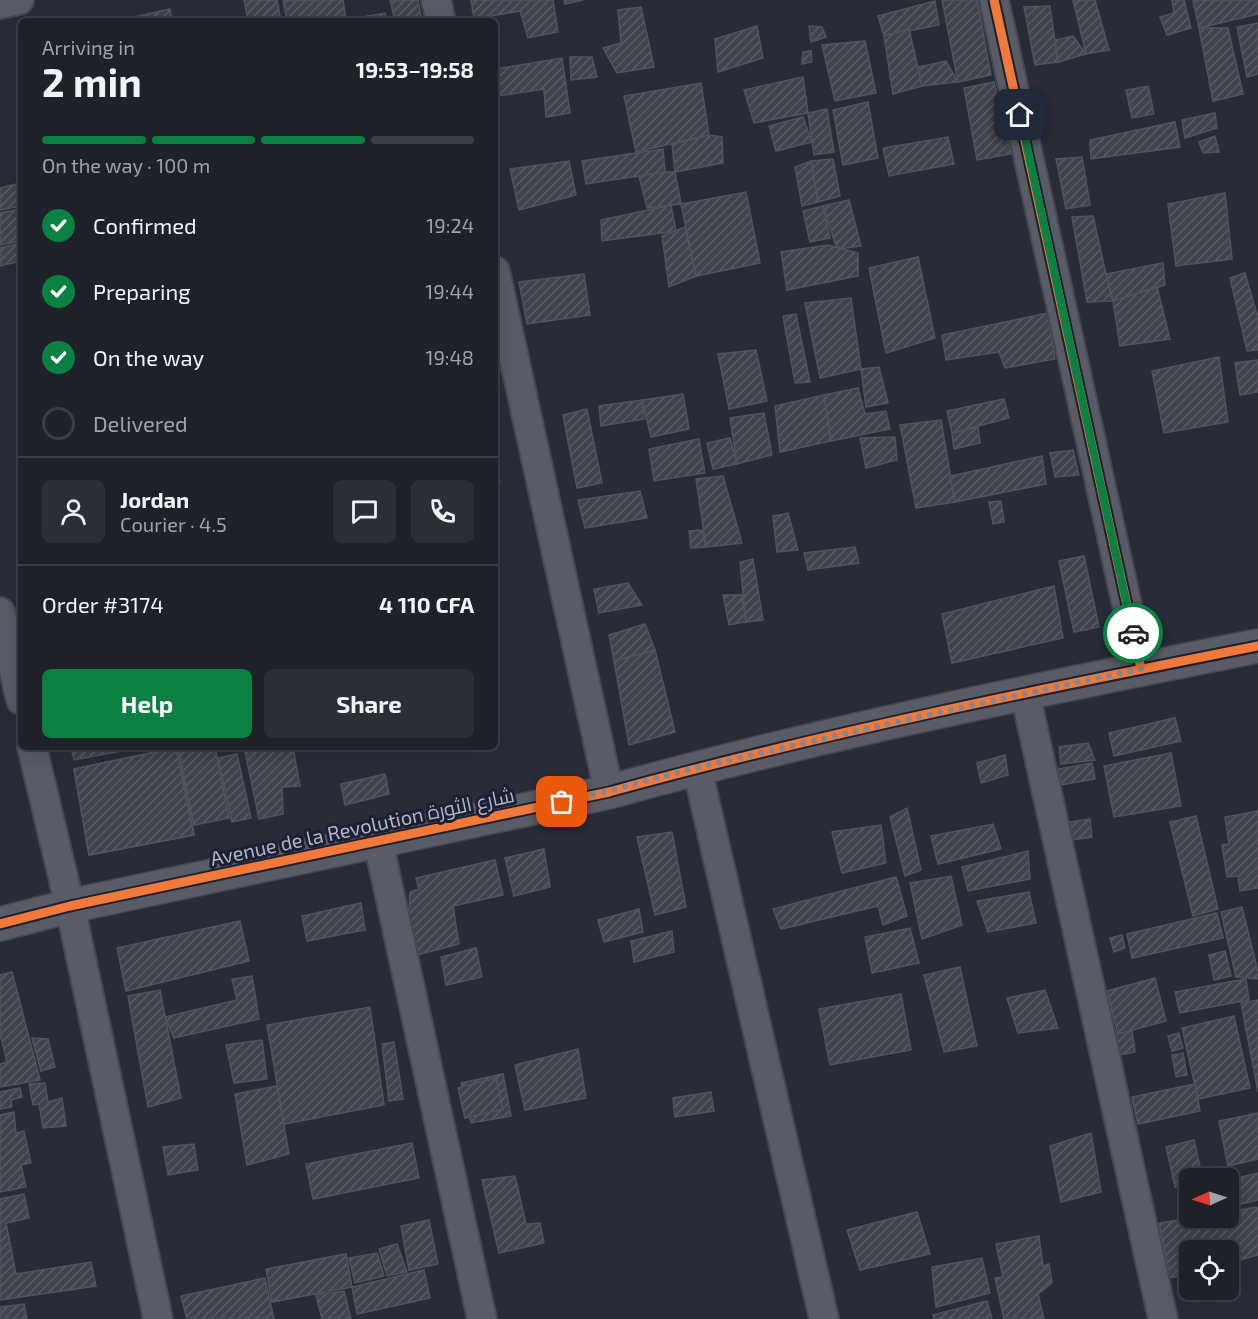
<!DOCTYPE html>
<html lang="en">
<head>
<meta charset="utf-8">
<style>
	body { margin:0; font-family:"Exo 2",Cairo,sans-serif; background:#2c2e35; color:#f1f3f6; height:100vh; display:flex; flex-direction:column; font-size:22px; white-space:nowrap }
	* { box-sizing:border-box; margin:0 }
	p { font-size:20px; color:#a1a3a8 }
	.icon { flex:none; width:33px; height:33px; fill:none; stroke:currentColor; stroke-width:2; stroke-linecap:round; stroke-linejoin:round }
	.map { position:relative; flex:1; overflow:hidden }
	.drawer { position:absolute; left:18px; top:18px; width:480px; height:732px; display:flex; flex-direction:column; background:#1f2129; border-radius:9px; box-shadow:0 6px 24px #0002,0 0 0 2px #3c3e46 }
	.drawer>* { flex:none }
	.needle { width:39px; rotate:267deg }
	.buttons { position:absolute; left:1179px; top:1168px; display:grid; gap:12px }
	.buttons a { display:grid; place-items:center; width:60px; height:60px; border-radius:9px; background:#1f2129; box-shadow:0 6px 24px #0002,0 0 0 2px #3c3e46; font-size:30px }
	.pin { position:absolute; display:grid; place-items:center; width:51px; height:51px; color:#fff; margin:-26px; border-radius:12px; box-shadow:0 3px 9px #0006 }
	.courier { position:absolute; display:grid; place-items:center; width:60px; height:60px; margin:-30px; border:4px solid #0b8043; border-radius:50%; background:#fff; color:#222; box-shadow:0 2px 8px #0007 }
	.summary em { font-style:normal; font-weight:700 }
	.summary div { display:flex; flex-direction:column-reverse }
	.summary { display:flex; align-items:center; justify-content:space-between; height:102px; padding:0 24px }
	h1 { font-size:39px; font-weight:700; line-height:45px }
	.bar { display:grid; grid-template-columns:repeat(4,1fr); gap:9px 6px; align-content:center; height:72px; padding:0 24px }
	.bar i { height:8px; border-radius:4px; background:#3c3e46 }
	.bar .active { background:#0b8043 }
	.bar p { grid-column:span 4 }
	.line { display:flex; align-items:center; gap:15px; padding:0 24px; border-top:2px solid #3c3e46 }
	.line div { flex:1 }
	.round { display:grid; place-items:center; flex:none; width:63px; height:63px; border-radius:9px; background:#2c2e35 }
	ol { padding:0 24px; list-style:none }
	li { display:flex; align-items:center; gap:18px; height:66px }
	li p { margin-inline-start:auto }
	li .icon { padding:6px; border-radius:50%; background:#0b8043; color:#fff; stroke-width:4 }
	li:last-child { color:#a1a3a8 }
	li i { width:33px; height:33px; border:3px solid #3c3e46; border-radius:50% }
	.action { display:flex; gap:12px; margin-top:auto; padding:12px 24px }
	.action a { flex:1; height:69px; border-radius:9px; background:#0b8043; color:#fff; font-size:24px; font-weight:700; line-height:69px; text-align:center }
	.action a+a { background:#2c2e35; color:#f1f3f6 }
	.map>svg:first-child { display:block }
	.building { fill:url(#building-hatch); stroke:#51535f; stroke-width:1.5 }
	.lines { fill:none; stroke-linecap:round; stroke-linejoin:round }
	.minor-casing { stroke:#454850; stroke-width:32 }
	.tertiary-casing { stroke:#454850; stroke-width:36 }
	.minor { stroke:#595b65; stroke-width:28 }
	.tertiary { stroke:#595b65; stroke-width:33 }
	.cycleway-casing { stroke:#1c2032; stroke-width:13 }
	.cycleway { stroke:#f17a3a; stroke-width:9 }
	.done { stroke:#828695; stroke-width:6; stroke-dasharray:0 10.8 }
	.route { stroke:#0b8043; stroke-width:8 }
	.labels { text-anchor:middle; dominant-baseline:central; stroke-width:6; stroke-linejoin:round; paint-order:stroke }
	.street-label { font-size:20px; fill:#b2b6c8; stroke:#1c2032 }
</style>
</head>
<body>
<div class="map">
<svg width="1258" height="1319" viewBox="0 0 1258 1319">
	<defs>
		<pattern id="building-hatch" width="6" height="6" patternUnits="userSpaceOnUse" patternTransform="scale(1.5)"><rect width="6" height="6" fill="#41434c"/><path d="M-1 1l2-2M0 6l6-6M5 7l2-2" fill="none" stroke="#5a5c64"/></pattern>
	</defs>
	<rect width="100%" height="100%" fill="#292c37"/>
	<g class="building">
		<path d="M 244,0 L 277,0 L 281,21 L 248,21 Z"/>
		<path d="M 283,0 L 343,0 L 346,20 L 368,16 L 369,21 L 287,21 Z"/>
		<path d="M 390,0 L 418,0 L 422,21 L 395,21 Z"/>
		<path d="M 471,0 L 553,0 L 558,32 L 528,38 L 520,11 L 474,19 Z"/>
		<path d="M 564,0 L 583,0 L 565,4 Z"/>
		<path d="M 942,0 L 977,0 L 991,75 L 958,82 Z"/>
		<path d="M 1073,0 L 1095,0 L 1109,50 L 1086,54 Z"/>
		<path d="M 1172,0 L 1184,0 L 1191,28 L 1167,35 L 1160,17 L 1174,13 Z"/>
		<path d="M 1193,0 L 1258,0 L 1258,14 L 1199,28 Z"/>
		<path d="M 935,1 L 939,25 L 884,36 L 878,16 Z"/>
		<path d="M 1050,6 L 1058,62 L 1035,65 L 1024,7 Z"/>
		<path d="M 641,7 L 654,67 L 617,73 L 603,48 L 621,43 L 618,10 Z"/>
		<path d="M 170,9 L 172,21 L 135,21 L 134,17 Z"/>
		<path d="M 385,13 L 387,21 L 369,21 L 368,16 Z"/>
		<path d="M 1258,23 L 1258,74 L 1247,77 L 1237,27 Z"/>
		<path d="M 757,26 L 763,58 L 718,72 L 715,39 Z"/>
		<path d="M 809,26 L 822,27 L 826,37 L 811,42 Z"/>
		<path d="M 1199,28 L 1228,28 L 1243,94 L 1213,101 Z"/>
		<path d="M 909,29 L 922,86 L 893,94 L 884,36 Z"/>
		<path d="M 1073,36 L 1086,54 L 1058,62 L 1055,40 Z"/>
		<path d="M 865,41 L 876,93 L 835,101 L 822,45 Z"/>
		<path d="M 811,51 L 812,62 L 802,64 L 803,52 Z"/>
		<path d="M 570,57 L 592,57 L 597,77 L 571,80 Z"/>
		<path d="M 562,58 L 570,113 L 546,117 L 544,89 L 498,96 L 496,69 Z"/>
		<path d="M 946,61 L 958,82 L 922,86 L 918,67 Z"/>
		<path d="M 803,77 L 808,113 L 754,123 L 744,90 Z"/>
		<path d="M 994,82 L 1011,154 L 977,160 L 964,88 Z"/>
		<path d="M 701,83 L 709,135 L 636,152 L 624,96 Z"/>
		<path d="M 1148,86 L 1154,114 L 1132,118 L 1126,90 Z"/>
		<path d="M 868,102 L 878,158 L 843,165 L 833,110 Z"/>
		<path d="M 827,109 L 834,152 L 814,155 L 808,113 Z"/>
		<path d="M 1215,113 L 1217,128 L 1185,138 L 1182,120 Z"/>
		<path d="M 803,117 L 812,142 L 776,151 L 769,126 Z"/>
		<path d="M 1175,122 L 1180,147 L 1091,159 L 1090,140 Z"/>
		<path d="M 709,135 L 722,137 L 723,163 L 675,172 L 672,144 Z"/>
		<path d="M 1215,136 L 1219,152 L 1203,153 L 1199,142 Z"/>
		<path d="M 948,137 L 954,164 L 889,176 L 883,148 Z"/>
		<path d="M 663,149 L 665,172 L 586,184 L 582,161 Z"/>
		<path d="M 1082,157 L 1090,205 L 1066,209 L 1056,159 Z"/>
		<path d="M 833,159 L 840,196 L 818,202 L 811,161 Z"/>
		<path d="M 569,161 L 576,195 L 519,210 L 510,169 Z"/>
		<path d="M 811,161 L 818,202 L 802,206 L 795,167 Z"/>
		<path d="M 665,172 L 675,172 L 681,204 L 647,208 L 639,176 Z"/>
		<path d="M 21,183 L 21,206 L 0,210 L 0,188 Z"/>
		<path d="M 746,192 L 760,263 L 696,276 L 681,204 Z"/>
		<path d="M 1225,193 L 1232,259 L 1176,266 L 1168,204 Z"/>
		<path d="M 849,200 L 861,246 L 837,249 L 823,206 Z"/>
		<path d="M 671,205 L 676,231 L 602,241 L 601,220 Z"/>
		<path d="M 823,206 L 830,238 L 810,242 L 803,211 Z"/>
		<path d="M 21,209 L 21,241 L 0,245 L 0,213 Z"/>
		<path d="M 1093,216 L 1106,274 L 1113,301 L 1087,302 L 1072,217 Z"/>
		<path d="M 685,227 L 696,276 L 669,287 L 662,236 Z"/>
		<path d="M 21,243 L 21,261 L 0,266 L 0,248 Z"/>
		<path d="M 828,245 L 858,253 L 858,276 L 787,290 L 781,252 Z"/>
		<path d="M 918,257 L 935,338 L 886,353 L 869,268 Z"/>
		<path d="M 1163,263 L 1165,285 L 1113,301 L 1106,274 Z"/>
		<path d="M 1245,273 L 1258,318 L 1258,350 L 1247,351 L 1230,278 Z"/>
		<path d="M 584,274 L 590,315 L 527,324 L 519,282 Z"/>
		<path d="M 1157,287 L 1170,339 L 1120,346 L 1113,301 Z"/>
		<path d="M 851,298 L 861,369 L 820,378 L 805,303 Z"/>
		<path d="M 1048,313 L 1055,359 L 1005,368 L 999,352 L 946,360 L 942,335 Z"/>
		<path d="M 796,314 L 810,382 L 795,383 L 783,316 Z"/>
		<path d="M 756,350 L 767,401 L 729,409 L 718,354 Z"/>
		<path d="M 1219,357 L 1228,422 L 1164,433 L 1152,371 Z"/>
		<path d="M 1258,360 L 1258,392 L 1240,395 L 1235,363 Z"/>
		<path d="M 879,367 L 888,403 L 866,407 L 861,369 Z"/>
		<path d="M 858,388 L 865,414 L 886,411 L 890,429 L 831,441 L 824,395 Z"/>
		<path d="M 683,394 L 689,429 L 651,437 L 642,400 Z"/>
		<path d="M 824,395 L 831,441 L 780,452 L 775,406 Z"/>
		<path d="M 1004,399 L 1009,418 L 952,433 L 947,411 Z"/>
		<path d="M 642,400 L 644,419 L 601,426 L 599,406 Z"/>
		<path d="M 587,409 L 602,483 L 577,488 L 563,415 Z"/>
		<path d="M 764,413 L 772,455 L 737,464 L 730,418 Z"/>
		<path d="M 941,420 L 955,502 L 916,508 L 900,425 Z"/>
		<path d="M 978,427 L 980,443 L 954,449 L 952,433 Z"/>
		<path d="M 895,437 L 897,460 L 866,468 L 860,438 Z"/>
		<path d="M 730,438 L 737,464 L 713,469 L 707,443 Z"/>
		<path d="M 699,439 L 705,473 L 654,481 L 649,449 Z"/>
		<path d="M 1073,450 L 1079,475 L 1055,477 L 1050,453 Z"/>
		<path d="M 495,456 L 500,481 L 495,483 Z"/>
		<path d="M 1042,456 L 1046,484 L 955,502 L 950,476 Z"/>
		<path d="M 723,476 L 742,543 L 706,547 L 696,479 Z"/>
		<path d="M 640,491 L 647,518 L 585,528 L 578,500 Z"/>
		<path d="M 1001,501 L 1004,522 L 993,524 L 989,502 Z"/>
		<path d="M 788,513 L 798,550 L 777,552 L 773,516 Z"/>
		<path d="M 702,530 L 706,547 L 691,548 L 689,531 Z"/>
		<path d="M 855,547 L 859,563 L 808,570 L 804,553 Z"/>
		<path d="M 1084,556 L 1099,627 L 1074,632 L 1059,561 Z"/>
		<path d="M 753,559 L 763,620 L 746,622 L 740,562 Z"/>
		<path d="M 628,583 L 642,605 L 599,613 L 594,589 Z"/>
		<path d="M 1054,586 L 1063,638 L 952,663 L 942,614 Z"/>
		<path d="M 723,595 L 742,595 L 746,622 L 729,625 Z"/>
		<path d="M 645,624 L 655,650 L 614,661 L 609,635 Z"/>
		<path d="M 655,650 L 675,732 L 629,745 L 614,661 Z"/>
		<path d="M 1175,718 L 1181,741 L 1114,756 L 1109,733 Z"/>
		<path d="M 1088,743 L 1095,760 L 1061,764 L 1059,747 Z"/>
		<path d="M 71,747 L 142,747 L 74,760 Z"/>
		<path d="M 178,747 L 215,747 L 229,818 L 194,825 Z"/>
		<path d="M 178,747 L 194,835 L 89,855 L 74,769 Z"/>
		<path d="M 244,747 L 293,747 L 300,786 L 282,787 L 283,814 L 259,819 Z"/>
		<path d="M 176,748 L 194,835 L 89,855 L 74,769 Z"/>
		<path d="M 1171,753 L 1181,806 L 1114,817 L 1104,766 Z"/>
		<path d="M 237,754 L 251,818 L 232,822 L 218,758 Z"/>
		<path d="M 1005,755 L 1008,775 L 981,783 L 977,763 Z"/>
		<path d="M 1092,763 L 1095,779 L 1061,785 L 1058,769 Z"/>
		<path d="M 385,774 L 389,794 L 345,805 L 341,784 Z"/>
		<path d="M 907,808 L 921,870 L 905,876 L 890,817 Z"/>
		<path d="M 1258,811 L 1258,888 L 1240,891 L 1238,876 L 1227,877 L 1222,845 L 1229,844 L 1225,817 Z"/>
		<path d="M 1196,816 L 1218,909 L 1193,916 L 1170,822 Z"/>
		<path d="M 1090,819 L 1092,837 L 1072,840 L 1070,822 Z"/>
		<path d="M 993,824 L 1001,849 L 938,864 L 931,836 Z"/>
		<path d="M 881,825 L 886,863 L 842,873 L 832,832 Z"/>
		<path d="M 672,832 L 686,907 L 655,915 L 637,837 Z"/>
		<path d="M 544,849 L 550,887 L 514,896 L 505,858 Z"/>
		<path d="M 1028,851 L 1030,879 L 968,891 L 962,867 Z"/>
		<path d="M 495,860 L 503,895 L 453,906 L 459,944 L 417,955 L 409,914 L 410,892 L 419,889 L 416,878 Z"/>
		<path d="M 951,876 L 962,925 L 922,939 L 910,883 Z"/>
		<path d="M 896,877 L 907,916 L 883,925 L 878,906 L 781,929 L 773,909 Z"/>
		<path d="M 1029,892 L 1036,923 L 988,932 L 977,901 Z"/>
		<path d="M 361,903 L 365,930 L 307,941 L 302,916 Z"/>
		<path d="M 1242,907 L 1258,972 L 1258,979 L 1236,977 L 1221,912 Z"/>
		<path d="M 639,909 L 643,932 L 604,942 L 598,920 Z"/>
		<path d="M 1217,913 L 1223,938 L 1132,958 L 1127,934 Z"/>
		<path d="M 240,921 L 249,961 L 126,991 L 117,948 Z"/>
		<path d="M 910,928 L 919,963 L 872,973 L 865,937 Z"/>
		<path d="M 672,931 L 674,952 L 634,962 L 631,941 Z"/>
		<path d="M 1122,935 L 1125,948 L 1114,952 L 1110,938 Z"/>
		<path d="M 476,948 L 482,977 L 446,985 L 441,957 Z"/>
		<path d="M 1225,951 L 1231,976 L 1214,980 L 1209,955 Z"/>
		<path d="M 960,967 L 977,1046 L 944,1052 L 924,975 Z"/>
		<path d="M 12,972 L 40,1080 L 0,1087 L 0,1064 L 7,1062 L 0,1034 L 0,975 Z"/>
		<path d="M 252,976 L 259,1019 L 174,1038 L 165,1017 L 237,1000 L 232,979 Z"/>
		<path d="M 1155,978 L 1166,1021 L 1118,1034 L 1107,991 Z"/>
		<path d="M 1246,979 L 1249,1000 L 1180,1013 L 1175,992 Z"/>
		<path d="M 160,990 L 181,1098 L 148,1107 L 128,996 Z"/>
		<path d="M 1045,990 L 1058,1028 L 1018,1033 L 1007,998 Z"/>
		<path d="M 901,994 L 911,1050 L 830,1065 L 819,1009 Z"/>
		<path d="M 1258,1000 L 1258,1092 L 1241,1003 Z"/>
		<path d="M 370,1007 L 384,1105 L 284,1124 L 267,1025 Z"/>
		<path d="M 1234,1016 L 1250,1088 L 1198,1099 L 1182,1028 Z"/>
		<path d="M 1132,1031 L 1135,1052 L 1119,1055 L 1116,1034 Z"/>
		<path d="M 1179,1033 L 1183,1048 L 1172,1051 L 1168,1036 Z"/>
		<path d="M 32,1038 L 48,1039 L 55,1067 L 41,1071 Z"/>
		<path d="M 262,1040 L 267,1079 L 234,1083 L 226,1045 Z"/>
		<path d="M 394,1042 L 403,1099 L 389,1101 L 382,1044 Z"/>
		<path d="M 578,1049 L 586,1098 L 525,1110 L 515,1065 Z"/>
		<path d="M 1183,1053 L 1187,1075 L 1176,1077 L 1172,1055 Z"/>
		<path d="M 503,1074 L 511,1116 L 471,1123 L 461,1083 Z"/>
		<path d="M 496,1078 L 503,1109 L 465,1118 L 458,1088 Z"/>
		<path d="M 45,1083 L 48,1102 L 62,1098 L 66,1126 L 43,1128 L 39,1104 L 33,1105 L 29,1084 Z"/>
		<path d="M 1195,1084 L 1200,1111 L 1138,1124 L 1132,1097 Z"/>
		<path d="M 277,1086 L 289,1154 L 247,1165 L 235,1094 Z"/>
		<path d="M 20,1088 L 22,1097 L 11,1100 L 12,1107 L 0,1109 L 0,1092 Z"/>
		<path d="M 711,1092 L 714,1111 L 675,1117 L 673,1098 Z"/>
		<path d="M 14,1112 L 16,1133 L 24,1131 L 31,1163 L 21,1165 L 26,1187 L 0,1192 L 0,1115 Z"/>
		<path d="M 1258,1113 L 1258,1159 L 1228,1166 L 1219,1121 Z"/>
		<path d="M 1091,1133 L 1101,1192 L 1061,1202 L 1050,1146 Z"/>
		<path d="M 1194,1140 L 1203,1179 L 1190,1179 L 1190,1183 L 1175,1187 L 1166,1147 Z"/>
		<path d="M 412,1143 L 419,1178 L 313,1199 L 306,1164 Z"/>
		<path d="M 194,1144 L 198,1170 L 168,1175 L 163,1147 Z"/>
		<path d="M 1258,1173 L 1258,1200 L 1228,1207 L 1228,1180 Z"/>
		<path d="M 515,1176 L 526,1224 L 540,1223 L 544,1243 L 499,1253 L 482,1180 Z"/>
		<path d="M 24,1194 L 29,1218 L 6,1223 L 16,1274 L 91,1262 L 96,1286 L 0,1300 L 0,1199 Z"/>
		<path d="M 1258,1207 L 1258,1255 L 1228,1263 L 1228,1251 L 1190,1251 L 1190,1273 L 1170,1278 L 1159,1223 L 1192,1218 L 1228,1218 L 1228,1212 Z"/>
		<path d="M 917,1212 L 930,1254 L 860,1270 L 847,1230 Z"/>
		<path d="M 429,1220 L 438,1264 L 409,1270 L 401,1226 Z"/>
		<path d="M 1039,1236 L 1043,1266 L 1049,1264 L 1052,1283 L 1038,1294 L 1044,1319 L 1004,1319 L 995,1278 L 1003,1277 L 996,1244 Z"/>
		<path d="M 397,1244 L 407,1272 L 387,1276 L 379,1249 Z"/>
		<path d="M 377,1253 L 384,1276 L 355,1283 L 349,1258 Z"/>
		<path d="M 346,1254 L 352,1287 L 272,1302 L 266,1269 Z"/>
		<path d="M 982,1258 L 990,1293 L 936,1307 L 932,1267 Z"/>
		<path d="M 424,1270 L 430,1298 L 357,1314 L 352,1287 Z"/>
		<path d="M 265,1278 L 274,1319 L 187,1319 L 181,1296 Z"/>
		<path d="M 344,1291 L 351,1319 L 322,1319 L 316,1295 Z"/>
		<path d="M 987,1301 L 992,1319 L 934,1319 L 933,1315 Z"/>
		<path d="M 24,1304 L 27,1319 L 0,1319 L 0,1307 Z"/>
	</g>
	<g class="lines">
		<defs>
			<g id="minor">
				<path d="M 436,0 L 441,21"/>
				<path d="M 994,0 L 1141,669"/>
				<path d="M 0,4 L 19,0"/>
				<path d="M 495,271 L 609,792"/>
				<path d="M 0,612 L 21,700"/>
				<path d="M 1025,693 L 1163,1319"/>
				<path d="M 32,747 L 70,906 L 158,1319"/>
				<path d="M 697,768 L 824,1319"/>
				<path d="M 378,841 L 482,1319"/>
			</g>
			<path id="tertiary" d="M 0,924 L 70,906 L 609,792 C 822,733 1041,689 1258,646"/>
		</defs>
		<use href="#minor" class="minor-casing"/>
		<use href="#tertiary" class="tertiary-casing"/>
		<use href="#minor" class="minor"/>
		<use href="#tertiary" class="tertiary"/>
		<defs>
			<g id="cycleway">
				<path d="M 994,0 L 1141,669"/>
				<path d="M 0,924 L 70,906 L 609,792 C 822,733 1041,689 1258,646"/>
			</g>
		</defs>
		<use href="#cycleway" class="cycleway-casing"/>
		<use href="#cycleway" class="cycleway"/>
	</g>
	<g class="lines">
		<path class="done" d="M 562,802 C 612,791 660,776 708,765 C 852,732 996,699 1141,669 L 1133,633"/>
		<path class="route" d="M 1020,115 L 1133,633"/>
	</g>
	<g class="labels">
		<g class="street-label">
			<text transform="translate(362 826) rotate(-12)">Avenue de la Revolution شارع الثورة</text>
		</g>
	</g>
</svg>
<div class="buttons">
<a><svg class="needle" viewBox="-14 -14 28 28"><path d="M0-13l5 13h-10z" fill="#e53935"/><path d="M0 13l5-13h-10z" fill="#a1a3a8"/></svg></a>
<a><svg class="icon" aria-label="locate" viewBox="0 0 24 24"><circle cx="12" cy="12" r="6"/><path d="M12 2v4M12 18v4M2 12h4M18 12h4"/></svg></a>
</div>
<div class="pin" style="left:562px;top:802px;background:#ea580c"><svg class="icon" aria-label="bag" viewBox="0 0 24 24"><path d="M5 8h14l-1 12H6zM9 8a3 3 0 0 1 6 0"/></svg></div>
<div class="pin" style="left:1020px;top:115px;background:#1f2937"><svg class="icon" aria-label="home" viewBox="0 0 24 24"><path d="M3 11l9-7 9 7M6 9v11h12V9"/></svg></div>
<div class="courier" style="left:1133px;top:633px"><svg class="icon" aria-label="car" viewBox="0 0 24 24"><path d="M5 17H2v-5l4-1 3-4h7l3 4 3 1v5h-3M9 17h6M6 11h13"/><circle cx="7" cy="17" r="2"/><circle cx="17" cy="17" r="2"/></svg></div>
<section class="drawer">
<div class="summary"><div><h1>2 min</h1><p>Arriving in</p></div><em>19:53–19:58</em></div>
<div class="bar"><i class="active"></i><i class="active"></i><i class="active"></i><i></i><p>On the way · 100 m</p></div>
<ol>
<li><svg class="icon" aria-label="check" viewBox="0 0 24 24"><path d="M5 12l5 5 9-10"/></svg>Confirmed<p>19:24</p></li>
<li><svg class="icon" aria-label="check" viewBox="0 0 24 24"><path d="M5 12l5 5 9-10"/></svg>Preparing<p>19:44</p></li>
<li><svg class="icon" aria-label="check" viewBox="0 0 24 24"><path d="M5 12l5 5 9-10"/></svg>On the way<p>19:48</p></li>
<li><i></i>Delivered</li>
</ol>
<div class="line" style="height:108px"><a class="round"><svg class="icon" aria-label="person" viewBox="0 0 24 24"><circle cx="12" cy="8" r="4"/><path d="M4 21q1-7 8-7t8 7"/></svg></a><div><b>Jordan</b><p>Courier · 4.5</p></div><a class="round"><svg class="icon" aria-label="chat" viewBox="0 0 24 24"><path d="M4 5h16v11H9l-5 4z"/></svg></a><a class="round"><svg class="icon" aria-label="phone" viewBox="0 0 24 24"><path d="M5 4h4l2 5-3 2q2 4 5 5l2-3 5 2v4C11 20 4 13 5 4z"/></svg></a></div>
<div class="line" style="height:78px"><div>Order #3174</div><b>4 110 CFA</b></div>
<div class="action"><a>Help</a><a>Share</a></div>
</section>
</div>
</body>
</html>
